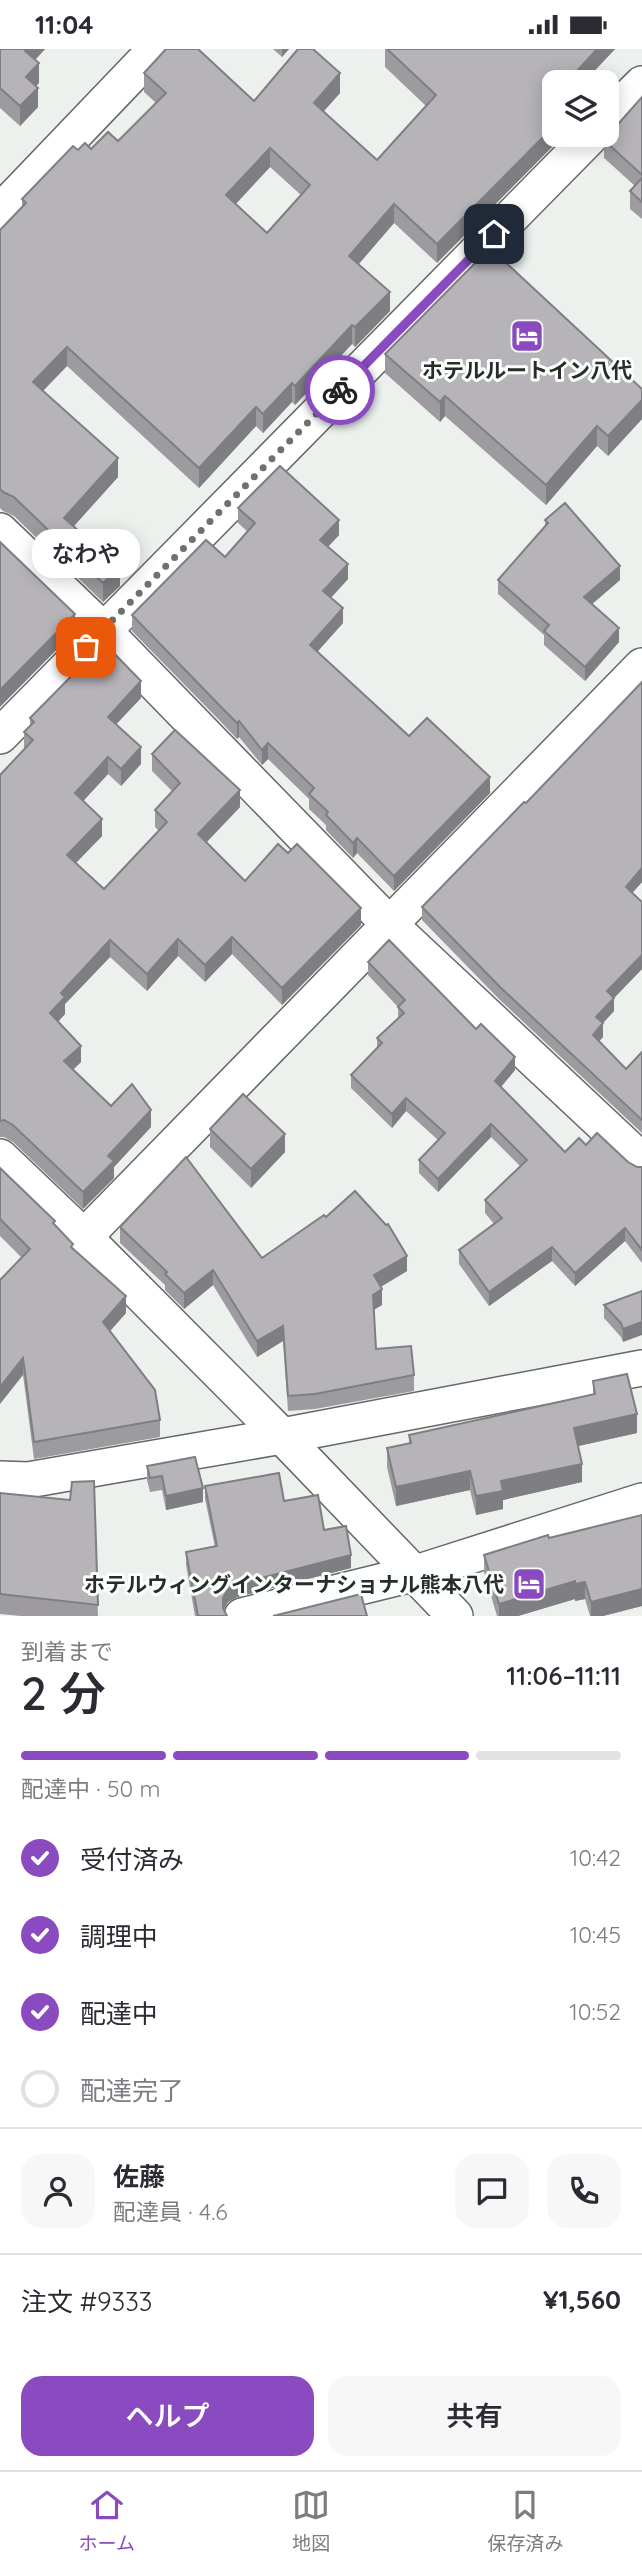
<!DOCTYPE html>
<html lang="ja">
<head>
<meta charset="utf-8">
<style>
	body { margin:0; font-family:Quicksand,"Noto Sans JP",sans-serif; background:#f7f7f7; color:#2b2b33; height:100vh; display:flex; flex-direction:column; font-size:26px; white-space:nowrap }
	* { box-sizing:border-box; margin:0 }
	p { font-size:23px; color:#7c7c81 }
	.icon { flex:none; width:38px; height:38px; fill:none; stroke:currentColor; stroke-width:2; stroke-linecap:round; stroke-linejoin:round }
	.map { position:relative; height:1567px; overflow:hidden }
	.side { display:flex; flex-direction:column; background:#fff; flex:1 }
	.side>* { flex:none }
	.buttons { position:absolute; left:542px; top:21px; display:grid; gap:14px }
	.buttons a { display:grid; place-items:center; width:77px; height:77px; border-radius:14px; background:#fff; box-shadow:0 4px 18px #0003; font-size:35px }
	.pin { position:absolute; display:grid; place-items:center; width:60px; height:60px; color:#fff; margin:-30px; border-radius:14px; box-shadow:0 4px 10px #0006 }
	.courier { position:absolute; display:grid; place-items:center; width:70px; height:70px; margin:-35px; border:5px solid #8a4ac0; border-radius:50%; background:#fff; color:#222; box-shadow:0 2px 9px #0007 }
	.bubble { position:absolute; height:49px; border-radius:21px; background:#fff; box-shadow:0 4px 18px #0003; font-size:23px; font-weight:600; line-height:49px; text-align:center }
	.head em { font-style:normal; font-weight:600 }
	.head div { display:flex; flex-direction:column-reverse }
	.head { display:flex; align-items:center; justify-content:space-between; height:119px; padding:0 21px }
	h1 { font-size:46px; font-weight:600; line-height:52px }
	.bar { display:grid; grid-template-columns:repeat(4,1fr); gap:10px 7px; align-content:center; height:84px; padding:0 21px }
	.bar i { height:9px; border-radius:5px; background:#e1e1e2 }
	.bar .current { background:#8a4ac0 }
	.bar p { grid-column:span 4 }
	.line { display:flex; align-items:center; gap:18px; padding:0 21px; border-top:2px solid #e1e1e2 }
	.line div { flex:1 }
	.round { display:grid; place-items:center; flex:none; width:74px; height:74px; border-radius:21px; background:#f7f7f7 }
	ol { padding:0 21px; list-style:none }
	li { display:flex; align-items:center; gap:21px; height:77px }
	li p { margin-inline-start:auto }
	li .icon { padding:7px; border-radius:50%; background:#8a4ac0; color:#fff; stroke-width:4 }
	li:last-child { color:#7c7c81 }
	li i { width:38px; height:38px; border:4px solid #e1e1e2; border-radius:50% }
	.action { display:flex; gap:14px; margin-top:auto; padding:14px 21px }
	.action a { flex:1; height:80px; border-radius:21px; background:#8a4ac0; color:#fff; font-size:28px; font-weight:600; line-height:80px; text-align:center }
	.action a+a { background:#f7f7f7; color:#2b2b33 }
	.status { display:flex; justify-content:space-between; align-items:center; height:49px; padding:0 35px; background:#fff; direction:ltr }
	.status svg { height:19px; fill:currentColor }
	.dock { display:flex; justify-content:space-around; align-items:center; height:98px; border-top:2px solid #e1e1e2; background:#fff; font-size:19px; color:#7c7c81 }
	.dock a { display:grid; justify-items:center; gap:4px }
	.dock .current { color:#8a4ac0 }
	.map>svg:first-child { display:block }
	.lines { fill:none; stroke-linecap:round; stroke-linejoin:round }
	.minor-casing { stroke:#646966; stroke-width:38 }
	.minor { stroke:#fff; stroke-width:35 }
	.wall { fill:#9d9b9f; fill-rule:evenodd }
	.shaded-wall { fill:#7f7e82 }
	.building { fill:#b6b4b9; stroke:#7f7e82; stroke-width:2; fill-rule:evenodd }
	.done { stroke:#6e716f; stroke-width:7; stroke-dasharray:0 12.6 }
	.route { stroke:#8a4ac0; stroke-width:9 }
	.labels { text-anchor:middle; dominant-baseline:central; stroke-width:6; stroke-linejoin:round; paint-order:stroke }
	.poi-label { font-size:21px; font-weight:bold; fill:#2a2c2b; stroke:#f9fffb }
</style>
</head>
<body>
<div class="status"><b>11:04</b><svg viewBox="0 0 49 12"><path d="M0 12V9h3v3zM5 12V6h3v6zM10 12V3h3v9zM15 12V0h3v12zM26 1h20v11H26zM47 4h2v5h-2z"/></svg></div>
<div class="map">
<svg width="642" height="1567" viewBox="0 0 642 1567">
	<rect width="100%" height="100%" fill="#ecf1ee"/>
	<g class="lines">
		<defs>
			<g id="minor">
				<path d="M 607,70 L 642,35"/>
				<path d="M 0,163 L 156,0"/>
				<path d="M 0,482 L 103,581 L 389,875 L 642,1112"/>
				<path d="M 0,687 L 592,86"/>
				<path d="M 0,1108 L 84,1188 L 282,1387 L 455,1567"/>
				<path d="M 84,1188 L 642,617"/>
				<path d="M 0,1430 L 28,1431 L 282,1387 L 642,1319"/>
				<path d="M 242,1567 L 416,1524 L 642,1452"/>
			</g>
		</defs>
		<use href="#minor" class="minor-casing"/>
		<use href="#minor" class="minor"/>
	</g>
	<g class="wall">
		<path d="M 0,0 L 45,0 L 35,11 L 39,34 L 36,37 L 38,58 L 20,77 L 0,59 Z"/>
		<path d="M 273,0 L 289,0 L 282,8 Z"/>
		<path d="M 385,0 L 615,0 L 584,33 L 555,33 L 437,214 L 394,174 L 359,215 L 390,262 L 355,298 L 352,295 L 295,356 L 292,353 L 263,384 L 256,377 L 199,439 L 67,317 L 43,342 L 118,428 L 74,477 L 120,537 L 103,553 L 14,467 L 3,462 L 0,459 L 0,181 L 22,158 L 22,150 L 78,101 L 91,100 L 118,92 L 156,54 L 144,43 L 144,24 L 254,52 L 340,44 L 324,62 L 377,111 L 426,57 L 385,18 ZM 270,118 L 301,146 L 267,184 L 236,155 Z"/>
		<path d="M 642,48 L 642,170 L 630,160 L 630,142 L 635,137 L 604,109 L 604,91 Z"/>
		<path d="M 385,305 L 642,340 L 642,370 L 608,407 L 597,397 L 546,456 L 445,367 L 440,373 L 385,324 Z"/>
		<path d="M 238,459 L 339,486 L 328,498 L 348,530 L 331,549 L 343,574 L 317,603 L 409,687 L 490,744 L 394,842 L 357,804 L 353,809 L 326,781 L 326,776 L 309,760 L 309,750 L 268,710 L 262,716 L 239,688 L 237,690 L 223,675 L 132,582 L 132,566 L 225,508 L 248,483 L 238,474 Z"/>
		<path d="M 545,471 L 620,531 L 592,555 L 619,593 L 585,632 L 544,596 L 544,586 L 498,545 L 498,531 L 545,478 Z"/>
		<path d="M 642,633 L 642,833 L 632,844 L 642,853 L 642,920 L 614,949 L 614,962 L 603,974 L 603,988 L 599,992 L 626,1020 L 642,1003 L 642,1084 L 500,951 L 422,871 L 422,858 L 526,754 Z"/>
		<path d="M 141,649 L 116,675 L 141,715 L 121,737 L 108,725 L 83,752 L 102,787 L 76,814 L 104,840 L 159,782 L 155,778 L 155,761 L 172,742 L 152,722 L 152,705 L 240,758 L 206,794 L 245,832 L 361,876 L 282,956 L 232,905 L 205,933 L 178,907 L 147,942 L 110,908 L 65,955 L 65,965 L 58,973 L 81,1013 L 73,1021 L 111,1057 L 151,1078 L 114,1118 L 114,1129 L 83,1160 L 13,1093 L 4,1088 L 0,1088 L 0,726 L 24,700 L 24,683 L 30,677 L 30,669 Z"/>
		<path d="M 368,913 L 515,1021 L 501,1038 L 565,1103 L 586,1096 L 628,1113 L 637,1118 L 642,1118 L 642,1214 L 625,1192 L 575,1237 L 552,1212 L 489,1257 L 459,1215 L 459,1201 L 494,1175 L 485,1164 L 485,1151 L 520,1117 L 491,1088 L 438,1143 L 419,1124 L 419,1111 L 438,1091 L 406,1062 L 392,1079 L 351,1039 L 351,1026 L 377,999 L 377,989 L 398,969 L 398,958 L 368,926 Z"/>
		<path d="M 210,1080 L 285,1103 L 251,1139 L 210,1098 Z"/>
		<path d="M 0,1119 L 55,1177 L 126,1264 L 110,1282 L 160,1371 L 160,1388 L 34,1410 L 23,1326 L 22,1209 L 0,1187 Z"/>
		<path d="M 120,1178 L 262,1209 L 407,1222 L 380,1238 L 382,1256 L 374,1261 L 376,1300 L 414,1326 L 414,1342 L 315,1360 L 288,1362 L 283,1292 L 257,1308 L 213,1236 L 184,1260 L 165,1241 L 165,1236 L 120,1194 Z"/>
		<path d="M 642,1242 L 623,1293 L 621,1288 L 604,1269 L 604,1256 Z"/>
		<path d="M 593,1332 L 637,1384 L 578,1397 L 582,1433 L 503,1451 L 503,1460 L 476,1466 L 470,1441 L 396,1457 L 387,1418 L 387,1399 L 409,1395 L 409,1386 L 593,1345 Z"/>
		<path d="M 147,1417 L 203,1453 L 166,1461 L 162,1441 L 150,1443 L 147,1431 Z"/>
		<path d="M 94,1432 L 98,1567 L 21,1567 L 0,1565 L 0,1444 L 70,1451 Z"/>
		<path d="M 205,1437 L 284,1452 L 324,1481 L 351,1519 L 237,1548 L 228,1553 L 223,1561 L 227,1567 L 195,1567 L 186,1516 L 186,1503 L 215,1498 L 205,1450 Z"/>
		<path d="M 549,1489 L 642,1557 L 603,1567 L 590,1567 L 585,1550 L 575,1552 L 575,1550 L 518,1567 L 497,1567 L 484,1523 L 484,1506 Z"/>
	</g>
	<g class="shaded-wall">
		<path d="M 27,0 L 45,0 L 25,22 L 25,2 Z"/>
		<path d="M 282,0 L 289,0 L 282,8 Z"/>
		<path d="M 597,0 L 615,0 L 584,33 L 567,33 Z"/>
		<path d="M 39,14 L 39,34 L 26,47 L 26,28 Z"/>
		<path d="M 340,24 L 340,44 L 314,73 L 314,54 Z"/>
		<path d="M 38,39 L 38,58 L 20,77 L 20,57 Z"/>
		<path d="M 555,76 L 555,86 L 564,86 L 437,214 L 437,195 Z"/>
		<path d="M 270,99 L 270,118 L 226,165 L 226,146 Z"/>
		<path d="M 394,155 L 394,174 L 349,226 L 349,207 Z"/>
		<path d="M 390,243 L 390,262 L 355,298 L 355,278 Z"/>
		<path d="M 352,276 L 352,295 L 295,356 L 295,337 Z"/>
		<path d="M 67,298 L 67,317 L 33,352 L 33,333 Z"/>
		<path d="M 292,334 L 292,353 L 263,384 L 263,365 Z"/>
		<path d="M 445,347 L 445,367 L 440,373 L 440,353 Z"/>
		<path d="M 642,351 L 642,370 L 608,407 L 608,387 Z"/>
		<path d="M 256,358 L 256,377 L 199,439 L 199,419 Z"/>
		<path d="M 597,377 L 597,397 L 546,456 L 546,436 Z"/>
		<path d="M 118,409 L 118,428 L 64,488 L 64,469 Z"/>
		<path d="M 339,471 L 339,486 L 320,506 L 320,491 Z"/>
		<path d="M 348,515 L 348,530 L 323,557 L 323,542 Z"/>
		<path d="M 620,517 L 620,531 L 584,562 L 584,548 Z"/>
		<path d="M 120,518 L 120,537 L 103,553 L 103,534 Z"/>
		<path d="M 343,559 L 343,574 L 310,611 L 310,596 Z"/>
		<path d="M 75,565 L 75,582 L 0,658 L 0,641 Z"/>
		<path d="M 619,579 L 619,593 L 585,632 L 585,618 Z"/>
		<path d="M 141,632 L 141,649 L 108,684 L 108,668 Z"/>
		<path d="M 239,672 L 239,688 L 237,690 L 237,674 Z"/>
		<path d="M 268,694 L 268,710 L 262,716 L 262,701 Z"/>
		<path d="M 141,698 L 141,715 L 121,737 L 121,720 Z"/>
		<path d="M 108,708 L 108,725 L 75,761 L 75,744 Z"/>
		<path d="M 490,728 L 490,744 L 394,842 L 394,827 Z"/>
		<path d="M 240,741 L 240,758 L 198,802 L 198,785 Z"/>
		<path d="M 102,770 L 102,787 L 67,823 L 67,806 Z"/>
		<path d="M 357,789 L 357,804 L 353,809 L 353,794 Z"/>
		<path d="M 642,819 L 642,833 L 626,851 L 626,838 Z"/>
		<path d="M 361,859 L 361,876 L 282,956 L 282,939 Z"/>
		<path d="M 232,888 L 232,905 L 205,933 L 205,916 Z"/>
		<path d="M 178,890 L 178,907 L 147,942 L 147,925 Z"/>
		<path d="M 110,891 L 110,908 L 65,955 L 65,965 L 50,981 L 50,964 L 61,944 Z"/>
		<path d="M 642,906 L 642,920 L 614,949 L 614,962 L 603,974 L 603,988 L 593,999 L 593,986 L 596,968 L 607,942 Z"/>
		<path d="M 81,997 L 81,1013 L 64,1029 L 64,1012 Z"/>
		<path d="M 515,1008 L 515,1021 L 495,1045 L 495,1032 Z"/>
		<path d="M 406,1049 L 406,1062 L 392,1079 L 392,1065 Z"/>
		<path d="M 151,1061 L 151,1078 L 114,1118 L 114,1129 L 83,1160 L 83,1143 L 108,1107 Z"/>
		<path d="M 491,1075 L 491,1088 L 438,1143 L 438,1130 Z"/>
		<path d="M 285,1085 L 285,1103 L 251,1139 L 251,1120 Z"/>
		<path d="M 625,1179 L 625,1192 L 575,1237 L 575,1224 Z"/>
		<path d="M 552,1198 L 552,1212 L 489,1257 L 489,1243 Z"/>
		<path d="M 407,1207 L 407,1222 L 374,1242 L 374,1226 Z"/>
		<path d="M 213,1221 L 213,1236 L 184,1260 L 184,1244 Z"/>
		<path d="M 382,1240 L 382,1256 L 373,1261 L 373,1246 Z"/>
		<path d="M 126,1247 L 126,1264 L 103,1290 L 103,1273 Z"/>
		<path d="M 642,1273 L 642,1286 L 623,1293 L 623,1280 Z"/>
		<path d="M 283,1277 L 283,1292 L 257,1308 L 257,1292 Z"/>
		<path d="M 23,1309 L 23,1326 L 0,1355 L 0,1338 Z"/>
		<path d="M 637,1365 L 637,1384 L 574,1398 L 574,1379 Z"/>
		<path d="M 582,1415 L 582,1433 L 503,1451 L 503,1460 L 476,1466 L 476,1447 L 501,1432 Z"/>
		<path d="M 470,1422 L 470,1441 L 396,1457 L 396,1438 Z"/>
		<path d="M 203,1439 L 203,1453 L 166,1461 L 166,1447 Z"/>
		<path d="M 351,1506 L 351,1519 L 237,1548 L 228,1553 L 223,1562 L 223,1549 L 228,1540 L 237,1535 Z"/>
		<path d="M 575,1532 L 575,1550 L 518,1567 L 499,1567 L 499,1555 Z"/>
		<path d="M 585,1533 L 585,1550 L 575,1552 L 575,1535 Z"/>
		<path d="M 642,1540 L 642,1557 L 603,1567 L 591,1567 L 591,1553 Z"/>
	</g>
	<g class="building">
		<path d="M 0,0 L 27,0 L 25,2 L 39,14 L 26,28 L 38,39 L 20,57 L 0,39 Z"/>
		<path d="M 166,0 L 198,0 L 254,52 L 298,0 L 313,0 L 340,24 L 314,54 L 377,111 L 436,46 L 387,0 L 597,0 L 567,33 L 555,33 L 555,76 L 437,195 L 394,155 L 349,207 L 390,243 L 355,278 L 352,276 L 295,337 L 292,334 L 263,365 L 256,358 L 199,419 L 67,298 L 33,333 L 118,409 L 64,469 L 120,518 L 103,534 L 14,448 L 3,443 L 0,440 L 0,181 L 26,154 L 22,150 L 73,97 L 78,101 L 85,94 L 91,100 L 108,83 L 118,92 L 166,44 L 144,24 ZM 270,99 L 310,136 L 267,184 L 226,146 Z"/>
		<path d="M 642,48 L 642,126 L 604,91 Z"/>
		<path d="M 642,129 L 642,153 L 630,142 Z"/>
		<path d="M 490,199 L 642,340 L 642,351 L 608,387 L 597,377 L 546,436 L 445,347 L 440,353 L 385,305 Z"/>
		<path d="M 280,417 L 339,471 L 320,491 L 348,515 L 323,542 L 343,559 L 310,596 L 409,687 L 427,669 L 490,728 L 394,827 L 357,789 L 353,794 L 326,766 L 328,763 L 309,745 L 314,739 L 268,694 L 262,701 L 239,672 L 237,674 L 223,660 L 132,566 L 206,491 L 225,508 L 255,474 L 238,459 Z"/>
		<path d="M 565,454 L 620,517 L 584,548 L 619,579 L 585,618 L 544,582 L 549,576 L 498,531 L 548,474 L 545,471 Z"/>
		<path d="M 0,493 L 75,565 L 0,641 Z"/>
		<path d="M 104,594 L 141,632 L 108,668 L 141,698 L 121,720 L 108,708 L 75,744 L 102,770 L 67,806 L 104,840 L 167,773 L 155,761 L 180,734 L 152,705 L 175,681 L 240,741 L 198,785 L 245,832 L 278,795 L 288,804 L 297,795 L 361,859 L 282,939 L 232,888 L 205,916 L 178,890 L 147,925 L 110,891 L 61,944 L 65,948 L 50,964 L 81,997 L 64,1012 L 111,1057 L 132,1035 L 151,1061 L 108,1107 L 114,1112 L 83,1143 L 13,1076 L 4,1071 L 0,1072 L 0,726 L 33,691 L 24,683 L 34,673 L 30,669 Z"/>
		<path d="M 642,633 L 642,819 L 626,838 L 642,853 L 642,906 L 607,942 L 614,949 L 596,968 L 603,974 L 593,986 L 626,1020 L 642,1003 L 642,1071 L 500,938 L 422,858 L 524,753 L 526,754 Z"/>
		<path d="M 389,891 L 476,980 L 481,975 L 515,1008 L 495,1032 L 565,1103 L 579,1089 L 586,1096 L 597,1084 L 628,1113 L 637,1118 L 642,1118 L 642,1201 L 625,1179 L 575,1224 L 552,1198 L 489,1243 L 459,1201 L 502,1169 L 485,1151 L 527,1111 L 491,1075 L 438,1130 L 419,1111 L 445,1084 L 406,1049 L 392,1065 L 351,1026 L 382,994 L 377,989 L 404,964 L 398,958 L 405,951 L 368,913 Z"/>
		<path d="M 243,1045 L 285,1085 L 251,1120 L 210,1080 Z"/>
		<path d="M 186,1108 L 262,1209 L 324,1166 L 326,1168 L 355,1142 L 386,1176 L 388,1175 L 407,1207 L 374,1226 L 382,1240 L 373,1246 L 376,1300 L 411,1297 L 414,1326 L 315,1345 L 288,1347 L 283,1277 L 257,1292 L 213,1221 L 184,1244 L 165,1225 L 167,1223 L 120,1178 Z"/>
		<path d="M 0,1119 L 55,1172 L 53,1174 L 73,1195 L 71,1198 L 126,1247 L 103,1273 L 155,1341 L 160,1371 L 34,1393 L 23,1309 L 0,1338 L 0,1231 L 30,1200 L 0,1170 Z"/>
		<path d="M 642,1242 L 642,1273 L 623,1280 L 621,1274 L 604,1256 Z"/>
		<path d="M 627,1325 L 637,1365 L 574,1379 L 582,1415 L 501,1432 L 503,1442 L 476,1447 L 470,1422 L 396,1438 L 387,1399 L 411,1394 L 409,1386 L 595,1345 L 593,1332 Z"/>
		<path d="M 195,1408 L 203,1439 L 166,1447 L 162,1427 L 150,1429 L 147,1417 Z"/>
		<path d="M 279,1424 L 284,1452 L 318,1446 L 324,1481 L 346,1477 L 351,1506 L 237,1535 L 228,1540 L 223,1549 L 223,1559 L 227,1567 L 198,1567 L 186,1503 L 217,1497 L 205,1437 Z"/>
		<path d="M 94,1432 L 98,1556 L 0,1545 L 0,1444 L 70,1451 L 72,1433 Z"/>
		<path d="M 642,1466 L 642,1540 L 591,1553 L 585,1533 L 575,1535 L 575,1532 L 499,1555 L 484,1506 L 548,1486 L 549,1489 Z"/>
		<path d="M 361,1545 L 367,1567 L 273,1567 Z"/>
	</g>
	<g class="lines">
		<path class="done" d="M 86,598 L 340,341"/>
		<path class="route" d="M 340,341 L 494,185"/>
	</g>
	<defs>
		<symbol id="hotel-square" viewBox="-11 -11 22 22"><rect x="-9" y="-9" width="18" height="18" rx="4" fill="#8a4ac0" stroke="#f9fffb"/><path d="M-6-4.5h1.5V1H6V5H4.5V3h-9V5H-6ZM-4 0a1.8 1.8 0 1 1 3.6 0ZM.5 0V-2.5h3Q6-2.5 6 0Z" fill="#fff"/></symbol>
	</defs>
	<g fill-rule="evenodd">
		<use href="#hotel-square" x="508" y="268" width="38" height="38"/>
		<use href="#hotel-square" x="510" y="1516" width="38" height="38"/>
	</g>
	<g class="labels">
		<g class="poi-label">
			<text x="527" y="321">ホテルルートイン八代</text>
			<text x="504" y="1535" text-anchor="end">ホテルウィングインターナショナル熊本八代</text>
		</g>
	</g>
</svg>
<div class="buttons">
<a><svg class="icon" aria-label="layers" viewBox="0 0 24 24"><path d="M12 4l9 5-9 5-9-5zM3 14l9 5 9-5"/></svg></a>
</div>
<div class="pin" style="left:86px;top:598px;background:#ea580c"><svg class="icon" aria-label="bag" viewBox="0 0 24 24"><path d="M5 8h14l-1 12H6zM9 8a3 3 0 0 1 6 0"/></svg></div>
<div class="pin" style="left:494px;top:185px;background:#1f2937"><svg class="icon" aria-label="home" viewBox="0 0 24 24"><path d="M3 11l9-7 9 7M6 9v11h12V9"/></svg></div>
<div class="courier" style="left:340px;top:341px"><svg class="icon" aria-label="bike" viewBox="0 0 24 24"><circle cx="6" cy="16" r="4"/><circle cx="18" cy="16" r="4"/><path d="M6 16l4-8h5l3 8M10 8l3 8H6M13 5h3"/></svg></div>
<div class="bubble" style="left:32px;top:480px;width:108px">なわや</div>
</div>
<section class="side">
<div class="head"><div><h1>2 分</h1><p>到着まで</p></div><em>11:06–11:11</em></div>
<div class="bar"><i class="current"></i><i class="current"></i><i class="current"></i><i></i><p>配達中 · 50 m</p></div>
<ol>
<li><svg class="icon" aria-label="check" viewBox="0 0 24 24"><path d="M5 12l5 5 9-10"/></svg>受付済み<p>10:42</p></li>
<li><svg class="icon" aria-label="check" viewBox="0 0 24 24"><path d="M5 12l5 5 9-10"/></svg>調理中<p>10:45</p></li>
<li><svg class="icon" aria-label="check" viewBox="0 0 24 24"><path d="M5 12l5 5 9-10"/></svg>配達中<p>10:52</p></li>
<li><i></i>配達完了</li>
</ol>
<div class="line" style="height:126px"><a class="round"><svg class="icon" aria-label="person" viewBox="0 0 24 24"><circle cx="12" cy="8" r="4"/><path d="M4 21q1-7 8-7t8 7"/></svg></a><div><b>佐藤</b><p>配達員 · 4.6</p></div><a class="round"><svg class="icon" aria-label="chat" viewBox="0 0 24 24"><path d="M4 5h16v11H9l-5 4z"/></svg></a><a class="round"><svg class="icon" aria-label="phone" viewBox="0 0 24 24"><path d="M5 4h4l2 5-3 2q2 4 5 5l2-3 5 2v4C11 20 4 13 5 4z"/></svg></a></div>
<div class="line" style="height:91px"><div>注文 #9333</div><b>¥1,560</b></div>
<div class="action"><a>ヘルプ</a><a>共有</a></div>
</section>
<nav class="dock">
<a class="current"><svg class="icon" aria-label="home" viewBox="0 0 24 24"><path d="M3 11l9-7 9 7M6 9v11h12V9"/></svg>ホーム</a>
<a><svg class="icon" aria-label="map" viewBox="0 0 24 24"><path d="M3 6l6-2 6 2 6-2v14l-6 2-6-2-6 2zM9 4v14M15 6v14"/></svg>地図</a>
<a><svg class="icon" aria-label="saved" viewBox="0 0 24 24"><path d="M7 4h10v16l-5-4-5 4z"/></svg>保存済み</a>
</nav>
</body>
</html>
